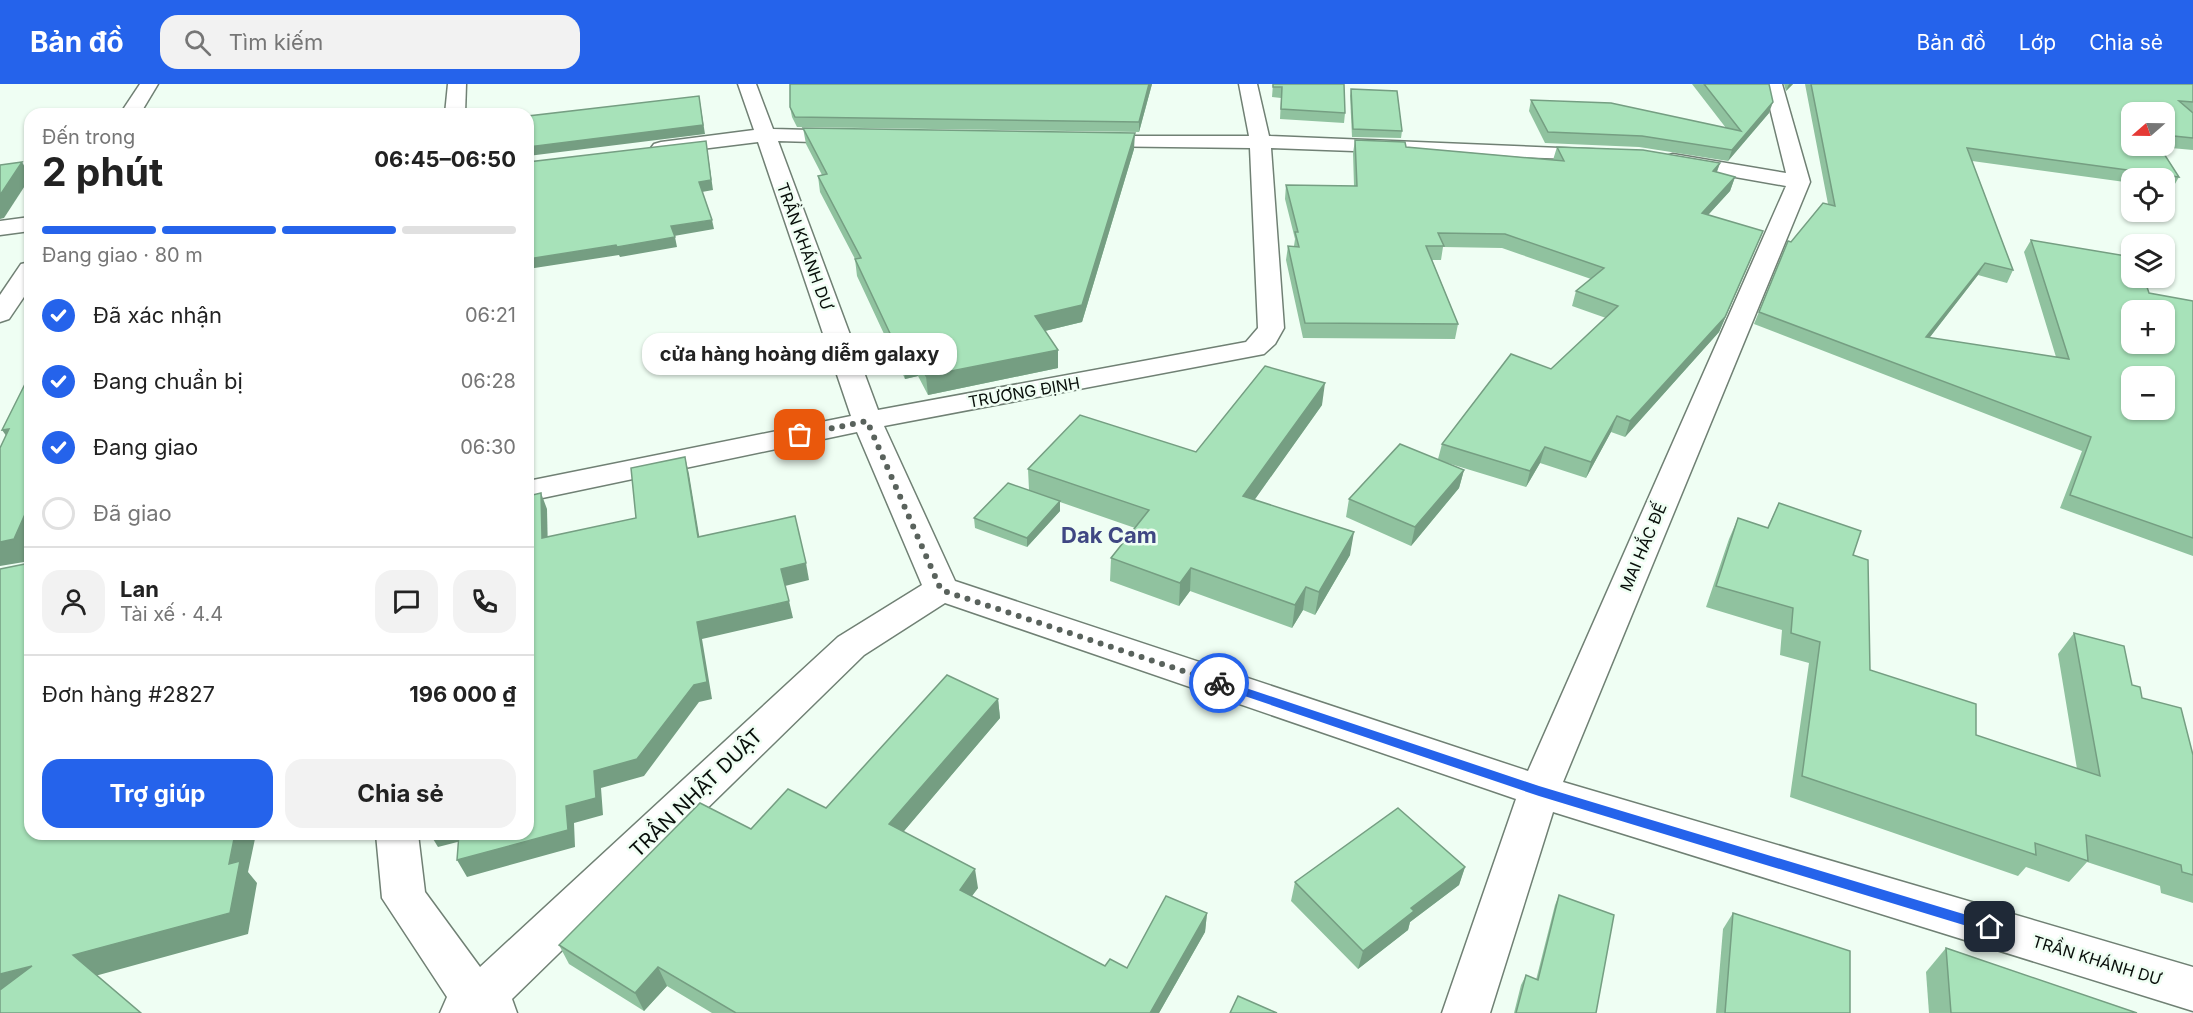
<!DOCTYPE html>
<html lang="vi">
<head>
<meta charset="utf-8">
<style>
	body { margin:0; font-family:Inter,sans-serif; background:#f2f2f2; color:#222; height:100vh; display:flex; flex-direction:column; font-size:22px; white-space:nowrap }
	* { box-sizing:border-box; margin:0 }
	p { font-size:20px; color:#767676 }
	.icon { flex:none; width:33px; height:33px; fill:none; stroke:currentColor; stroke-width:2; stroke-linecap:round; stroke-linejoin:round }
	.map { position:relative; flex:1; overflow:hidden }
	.side { position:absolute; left:24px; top:24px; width:510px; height:732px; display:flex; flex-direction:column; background:#fff; border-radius:18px; box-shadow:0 2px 4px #0004 }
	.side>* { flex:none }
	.needle { width:39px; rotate:250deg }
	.fabs { position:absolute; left:2121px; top:18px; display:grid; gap:12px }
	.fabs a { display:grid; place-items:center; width:54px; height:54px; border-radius:12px; background:#fff; box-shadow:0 2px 4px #0004; font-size:30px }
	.pin { position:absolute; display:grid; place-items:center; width:51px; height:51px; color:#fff; margin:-26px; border-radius:12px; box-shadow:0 3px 9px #0006 }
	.courier { position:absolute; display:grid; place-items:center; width:60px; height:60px; margin:-30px; border:4px solid #2563eb; border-radius:50%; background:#fff; color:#222; box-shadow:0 2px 8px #0007 }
	.bubble { position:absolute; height:42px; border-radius:18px; background:#fff; box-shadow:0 2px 4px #0004; font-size:20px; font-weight:700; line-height:42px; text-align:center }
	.summary em { font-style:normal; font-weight:700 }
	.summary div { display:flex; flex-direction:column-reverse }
	.summary { display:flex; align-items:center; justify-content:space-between; height:102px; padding:0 18px }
	h1 { font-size:39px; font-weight:700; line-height:45px }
	.bar { display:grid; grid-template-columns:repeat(4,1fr); gap:9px 6px; align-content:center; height:72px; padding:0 18px }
	.bar i { height:8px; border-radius:4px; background:#e0e0e0 }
	.bar .selected { background:#2563eb }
	.bar p { grid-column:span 4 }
	.line { display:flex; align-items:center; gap:15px; padding:0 18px; border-top:2px solid #e0e0e0 }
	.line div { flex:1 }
	.round { display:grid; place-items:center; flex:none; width:63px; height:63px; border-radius:18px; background:#f2f2f2 }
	ol { padding:0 18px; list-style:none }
	li { display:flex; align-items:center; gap:18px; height:66px }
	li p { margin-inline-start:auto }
	li .icon { padding:6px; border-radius:50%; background:#2563eb; color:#fff; stroke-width:4 }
	li:last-child { color:#767676 }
	li i { width:33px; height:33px; border:3px solid #e0e0e0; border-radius:50% }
	.action { display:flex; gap:12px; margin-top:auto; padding:12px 18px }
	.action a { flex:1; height:69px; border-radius:18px; background:#2563eb; color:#fff; font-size:24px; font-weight:700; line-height:69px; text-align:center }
	.action a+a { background:#f2f2f2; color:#222 }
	header { display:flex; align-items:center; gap:36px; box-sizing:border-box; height:84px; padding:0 30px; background:#2563eb; color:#fff }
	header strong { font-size:28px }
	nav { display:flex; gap:33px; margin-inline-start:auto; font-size:21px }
	.search { width:420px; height:54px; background:#f2f2f2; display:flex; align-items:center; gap:15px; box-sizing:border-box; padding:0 21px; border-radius:18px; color:#767676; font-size:22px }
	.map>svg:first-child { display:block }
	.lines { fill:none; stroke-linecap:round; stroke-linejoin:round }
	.minor-casing { stroke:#708074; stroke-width:3 }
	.minor { fill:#fff; fill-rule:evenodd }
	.wall { fill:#90c29f; fill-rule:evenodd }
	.shaded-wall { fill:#759e82 }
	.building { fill:#a7e2b9; stroke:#759e82; stroke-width:1.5; fill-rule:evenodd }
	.route { fill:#2563eb }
	.done { stroke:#59625c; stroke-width:6; stroke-dasharray:0 10.8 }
	.labels { text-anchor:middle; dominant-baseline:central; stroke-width:5; stroke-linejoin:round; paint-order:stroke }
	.street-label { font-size:16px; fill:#080e0a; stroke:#effef3 }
	.near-street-label { font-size:20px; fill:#080e0a; stroke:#effef3 }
	.district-label { font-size:22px; font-weight:bold; fill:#3f4783; stroke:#effef3 }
</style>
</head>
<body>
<header>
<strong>Bản đồ</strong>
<div class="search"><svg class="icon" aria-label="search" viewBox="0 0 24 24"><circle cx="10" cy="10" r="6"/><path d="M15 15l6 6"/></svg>Tìm kiếm</div>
<nav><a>Bản đồ</a><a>Lớp</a><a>Chia sẻ</a></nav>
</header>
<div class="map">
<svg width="2193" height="929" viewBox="0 0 2193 929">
	<rect width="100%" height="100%" fill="#effef3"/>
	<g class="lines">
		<defs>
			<g id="minor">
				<path d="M 140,0 L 158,0 L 140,30 L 120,30 Z"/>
				<path d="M 448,0 L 466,0 L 465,30 L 445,30 Z"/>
				<path d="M 738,0 L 756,0 L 773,45 L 848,47 L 855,49 L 858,53 L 855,57 L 848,59 L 778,57 L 878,326 L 1246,258 L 1258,244 L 1250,64 L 1089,62 L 1082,60 L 1079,56 L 1082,52 L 1249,52 L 1239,0 L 1257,0 L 1269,52 L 1608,66 L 1611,70 L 1608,74 L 1601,76 L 1271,64 L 1284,244 L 1275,260 L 1264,270 L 884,342 L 955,497 L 1528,687 L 1786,102 L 1673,82 L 1666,80 L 1663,76 L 1666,72 L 1673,70 L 1786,89 L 1764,0 L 1782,0 L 1810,98 L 1563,698 L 2193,883 L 2193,927 L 1553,728 L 1490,929 L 1442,929 L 1516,715 L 945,519 L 864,571 L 512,915 L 517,929 L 440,929 L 447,913 L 382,814 L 376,750 L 418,750 L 425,808 L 480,883 L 838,553 L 922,501 L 857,348 L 528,417 L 528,397 L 851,332 L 758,58 L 661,70 L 654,68 L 651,64 L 654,60 L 661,58 L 754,46 Z"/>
				<path d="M 30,133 L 30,147 L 0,151 L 0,137 Z"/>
				<path d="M 30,178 L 30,204 L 9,235 L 0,238 L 0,211 L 21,180 Z"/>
			</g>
		</defs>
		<use href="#minor" class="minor-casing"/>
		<use href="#minor" class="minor"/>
	</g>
	<g class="wall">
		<path d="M 790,0 L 1152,0 L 1139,48 L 797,43 L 792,33 L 790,23 Z"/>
		<path d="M 1273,0 L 1345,29 L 1344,39 L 1280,35 L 1281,14 L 1272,13 Z"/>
		<path d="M 1692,0 L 1769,0 L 1769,29 L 1728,77 L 1639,63 L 1545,59 L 1529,27 L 1531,16 L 1726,44 Z"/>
		<path d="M 1784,0 L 1793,0 L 1786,7 Z"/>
		<path d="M 1805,0 L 2193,0 L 2193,66 L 2160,63 L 2179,93 L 2172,105 L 2164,104 L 2164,94 L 2132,94 L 2132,99 L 1972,77 L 2013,186 L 2007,199 L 1978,191 L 1929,254 L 2056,273 L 2024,168 L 2031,156 L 2149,209 L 2193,217 L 2193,472 L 2060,424 L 2082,367 L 1754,240 L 1788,157 L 1791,158 L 1828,120 ZM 2164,28 L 2164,62 L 2132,62 Z"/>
		<path d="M 1351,5 L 1402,47 L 1401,54 L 1352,53 L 1350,12 Z"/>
		<path d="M 803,44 L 1134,65 L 1082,238 L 1045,247 L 1058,266 L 1058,284 L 928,311 L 918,292 L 905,295 L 857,192 L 855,175 L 820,108 L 818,92 L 822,91 L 806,60 Z"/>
		<path d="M 1355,56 L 1406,63 L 1553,76 L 1557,63 L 1720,79 L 1717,88 L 1735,93 L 1730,107 L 1708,131 L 1763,147 L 1719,248 L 1625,353 L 1611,348 L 1586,394 L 1540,379 L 1526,403 L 1444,378 L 1464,386 L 1459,404 L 1411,462 L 1346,433 L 1349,415 L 1438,375 L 1442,360 L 1551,285 L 1606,234 L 1572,222 L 1576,207 L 1591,195 L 1502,164 L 1443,163 L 1441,176 L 1432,176 L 1458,240 L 1455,255 L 1303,254 L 1286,176 L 1288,162 L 1294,162 L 1295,155 L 1285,115 L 1286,101 L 1354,102 L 1353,69 Z"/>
		<path d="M 1322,321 L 1254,416 L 1350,471 L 1315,531 L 1303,526 L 1292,544 L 1190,507 L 1179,522 L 1110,497 L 1111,474 L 1135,444 L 1060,418 L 1060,427 L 1027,463 L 975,444 L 974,434 L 1029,406 L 1028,385 L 1196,368 Z"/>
		<path d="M 1779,419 L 1853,471 L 1870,586 L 1976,651 L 2077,685 L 2058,570 L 2074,549 L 2132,601 L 2142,614 L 2193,671 L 2193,819 L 2161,809 L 2160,802 L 2087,778 L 2069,798 L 2026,783 L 2018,792 L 1790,713 L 1809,579 L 1780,571 L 1782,546 L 1706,523 L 1729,455 L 1738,434 L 1767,444 Z"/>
		<path d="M 998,615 L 1000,634 L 903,748 L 978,804 L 972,812 L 1105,882 L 1127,884 L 1207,829 L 1205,848 L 1159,929 L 712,929 L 667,902 L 644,927 L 569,880 L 559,861 L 751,745 L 826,724 Z"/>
		<path d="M 1465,783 L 1459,801 L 1410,838 L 1408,846 L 1358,885 L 1291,817 L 1295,798 Z"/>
		<path d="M 1559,811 L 1596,929 L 1514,929 L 1521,901 L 1526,891 L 1536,896 L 1555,821 Z"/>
		<path d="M 1733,829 L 1850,929 L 1716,929 L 1723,845 Z"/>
		<path d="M 1946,864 L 2137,929 L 1929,929 L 1926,888 Z"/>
	</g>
	<g class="shaded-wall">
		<path d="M 1149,0 L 1152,0 L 1139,48 L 1139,38 Z"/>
		<path d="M 1789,0 L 1793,0 L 1786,7 Z"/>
		<path d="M 699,12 L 705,50 L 528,72 L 528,63 Z"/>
		<path d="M 1773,18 L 1769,29 L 1728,77 L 1732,66 Z"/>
		<path d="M 1135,49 L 1134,65 L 1082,238 L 1036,249 L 1035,232 Z"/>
		<path d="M 706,57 L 713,106 L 702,108 L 699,98 Z"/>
		<path d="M 22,78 L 30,92 L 30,94 L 4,134 L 0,135 L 0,111 Z"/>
		<path d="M 1720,79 L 1715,92 L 1713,87 Z"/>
		<path d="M 1735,93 L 1730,107 L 1697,143 L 1702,129 Z"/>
		<path d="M 712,136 L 714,145 L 674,152 L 671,142 Z"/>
		<path d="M 1763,147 L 1719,248 L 1625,353 L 1630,337 Z"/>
		<path d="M 675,153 L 677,163 L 620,173 L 619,171 L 528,185 L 528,175 L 616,161 Z"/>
		<path d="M 1985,179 L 1978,191 L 1920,266 L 1926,253 Z"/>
		<path d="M 1058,266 L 1058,284 L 928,311 L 926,292 Z"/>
		<path d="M 916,274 L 918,292 L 905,295 L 903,277 Z"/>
		<path d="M 1325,299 L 1322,321 L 1241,435 L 1243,412 Z"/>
		<path d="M 1617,332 L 1611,348 L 1586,394 L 1591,378 Z"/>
		<path d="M 9,345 L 17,367 L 2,346 Z"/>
		<path d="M 1545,363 L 1540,379 L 1526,403 L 1530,387 Z"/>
		<path d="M 685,373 L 689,390 L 702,469 L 698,453 Z"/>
		<path d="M 1464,386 L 1459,404 L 1411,462 L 1415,443 Z"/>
		<path d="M 541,409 L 547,425 L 548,470 L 542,454 Z"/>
		<path d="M 1060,417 L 1060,427 L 1027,463 L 1027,454 Z"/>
		<path d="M 30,419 L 30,477 L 0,482 L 0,458 Z"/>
		<path d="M 1354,448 L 1350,471 L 1315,531 L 1319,508 Z"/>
		<path d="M 806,479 L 809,496 L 785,502 L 781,485 Z"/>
		<path d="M 1191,484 L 1190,507 L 1179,522 L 1180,499 Z"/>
		<path d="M 1306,503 L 1303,526 L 1292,544 L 1295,521 Z"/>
		<path d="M 789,517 L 793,534 L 702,555 L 712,615 L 699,618 L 644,692 L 601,704 L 603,731 L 574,739 L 575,763 L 467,793 L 457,776 L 566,722 L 594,687 L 697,538 Z"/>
		<path d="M 998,615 L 1000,634 L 893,760 L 889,740 Z"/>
		<path d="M 235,750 L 256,750 L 248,788 L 257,799 L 248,850 L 95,892 L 73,871 L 229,780 Z"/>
		<path d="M 430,750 L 466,750 L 469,755 L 438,763 Z"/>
		<path d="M 1465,783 L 1459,801 L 1410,838 L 1408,846 L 1358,885 L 1363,867 L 1411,824 Z"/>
		<path d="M 975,785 L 978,804 L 962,825 L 960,806 Z"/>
		<path d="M 1207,829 L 1205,848 L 1159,929 L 1150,929 Z"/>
		<path d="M 32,882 L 0,918 L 0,890 Z"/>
		<path d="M 658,883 L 667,902 L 644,927 L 635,909 Z"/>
	</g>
	<g class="building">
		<path d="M 790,0 L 1149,0 L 1139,38 L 795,33 L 790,23 Z"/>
		<path d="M 1273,0 L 1344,0 L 1345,29 L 1281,25 L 1282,3 L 1273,3 Z"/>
		<path d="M 1704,0 L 1769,0 L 1773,18 L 1732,66 L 1642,52 L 1548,48 L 1531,16 L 1611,19 L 1741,47 Z"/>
		<path d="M 1811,0 L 2193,0 L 2193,18 L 2179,17 L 2193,29 L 2193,54 L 2164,51 L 2164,28 L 2132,28 L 2132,62 L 2159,62 L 2179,93 L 1967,64 L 2013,186 L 1985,179 L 1926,253 L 2069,275 L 2031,156 L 2132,173 L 2132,194 L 2144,194 L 2149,209 L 2193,217 L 2193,454 L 2070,411 L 2091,353 L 1759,228 L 1788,157 L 1791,158 L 1823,119 L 1835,122 ZM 2132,226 L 2164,226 L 2164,260 L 2132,260 ZM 2132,292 L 2164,292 L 2164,326 L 2132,326 Z"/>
		<path d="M 1351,5 L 1397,7 L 1402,47 L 1353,45 Z"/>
		<path d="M 699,12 L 703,41 L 528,63 L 528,32 Z"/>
		<path d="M 803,44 L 1135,49 L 1082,221 L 1035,232 L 1058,266 L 926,292 L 916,274 L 903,277 L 855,175 L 861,174 L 818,92 L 827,90 Z"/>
		<path d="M 1355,56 L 1405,58 L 1406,63 L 1564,77 L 1557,63 L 1643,66 L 1720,79 L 1713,87 L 1735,93 L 1702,129 L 1763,147 L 1725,233 L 1630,337 L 1617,332 L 1591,378 L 1545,363 L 1530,387 L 1442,360 L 1511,270 L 1551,285 L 1618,222 L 1576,207 L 1604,184 L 1505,150 L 1438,149 L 1444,162 L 1426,162 L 1458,240 L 1305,239 L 1288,162 L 1299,163 L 1295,148 L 1298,148 L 1286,101 L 1357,102 Z"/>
		<path d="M 706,57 L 711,96 L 699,98 L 712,136 L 671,142 L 675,153 L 617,163 L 616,161 L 528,175 L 528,78 Z"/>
		<path d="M 22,78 L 0,111 L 0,81 Z"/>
		<path d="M 1265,282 L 1325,299 L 1243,412 L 1354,448 L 1319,508 L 1306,503 L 1295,521 L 1191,484 L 1180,499 L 1111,474 L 1149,426 L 1028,385 L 1080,331 L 1196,368 Z"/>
		<path d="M 30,290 L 30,419 L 14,455 L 0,458 L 0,364 L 9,345 L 2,346 Z"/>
		<path d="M 1400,360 L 1464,386 L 1415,443 L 1349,415 Z"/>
		<path d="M 685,373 L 698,453 L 795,432 L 806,479 L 781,485 L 789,517 L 697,538 L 707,598 L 694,601 L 637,675 L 594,687 L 596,714 L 566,722 L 568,746 L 457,776 L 459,750 L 528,750 L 528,412 L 541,409 L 542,454 L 636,434 L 631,384 Z"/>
		<path d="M 1008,399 L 1060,417 L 1027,454 L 974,434 Z"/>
		<path d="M 1779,419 L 1861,447 L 1853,471 L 1868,476 L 1870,586 L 1976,620 L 1976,651 L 2100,692 L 2074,549 L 2124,562 L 2132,601 L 2140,603 L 2142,614 L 2181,624 L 2193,671 L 2193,791 L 2182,788 L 2181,781 L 2086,751 L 2088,777 L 2035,759 L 2036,771 L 1802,692 L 1820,558 L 1791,549 L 1793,524 L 1716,502 L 1738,434 L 1768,444 Z"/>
		<path d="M 30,479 L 30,750 L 235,750 L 229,780 L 240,777 L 230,829 L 73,871 L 141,929 L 0,929 L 0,906 L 32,882 L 0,890 L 0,485 Z"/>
		<path d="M 947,591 L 998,615 L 889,740 L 975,785 L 960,806 L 1105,882 L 1110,875 L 1127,884 L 1166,812 L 1207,829 L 1150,929 L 736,929 L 658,883 L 635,909 L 559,861 L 700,719 L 751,745 L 788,705 L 826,724 Z"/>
		<path d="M 1398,724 L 1465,783 L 1411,824 L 1414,827 L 1363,867 L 1295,798 Z"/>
		<path d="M 1559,811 L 1614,831 L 1596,929 L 1516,929 L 1526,891 L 1538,896 Z"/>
		<path d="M 1733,829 L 1850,867 L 1850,929 L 1725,929 Z"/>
		<path d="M 1946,864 L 2137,929 L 1951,929 Z"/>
		<path d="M 1238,912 L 1277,929 L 1230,929 Z"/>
	</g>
	<path class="route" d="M 1219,595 L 1539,702 L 1990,838 L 1997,843 L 1990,849 L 1539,712 L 1215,602 L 1214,599 Z"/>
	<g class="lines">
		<path class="done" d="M 800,351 L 867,337 L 941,506 L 1219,599"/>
	</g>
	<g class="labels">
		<g class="street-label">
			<text transform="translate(805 162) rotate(70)">TRẦN KHÁNH DƯ</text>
			<text transform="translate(1024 308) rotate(-10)">TRƯƠNG ĐỊNH</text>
			<text transform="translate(1643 463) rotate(-67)">MAI HẮC ĐẾ</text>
			<text transform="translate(2097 876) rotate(17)">TRẦN KHÁNH DƯ</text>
		</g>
		<g class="near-street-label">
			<text transform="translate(696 709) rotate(-44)">TRẦN NHẬT DUẬT</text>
		</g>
		<g class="district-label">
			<text x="1109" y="451">Dak Cam</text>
		</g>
	</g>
</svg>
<div class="fabs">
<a><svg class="needle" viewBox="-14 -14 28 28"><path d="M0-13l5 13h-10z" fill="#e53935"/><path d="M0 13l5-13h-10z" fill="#767676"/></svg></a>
<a><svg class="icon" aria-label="locate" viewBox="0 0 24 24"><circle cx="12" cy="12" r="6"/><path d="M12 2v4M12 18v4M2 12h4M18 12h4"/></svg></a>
<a><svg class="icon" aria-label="layers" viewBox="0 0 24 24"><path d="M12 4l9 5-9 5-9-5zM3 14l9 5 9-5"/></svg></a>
<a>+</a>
<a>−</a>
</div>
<div class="pin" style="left:800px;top:351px;background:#ea580c"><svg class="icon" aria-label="bag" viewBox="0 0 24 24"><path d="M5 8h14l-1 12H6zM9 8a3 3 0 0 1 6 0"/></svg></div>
<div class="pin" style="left:1990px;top:843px;background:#1f2937"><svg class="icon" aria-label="home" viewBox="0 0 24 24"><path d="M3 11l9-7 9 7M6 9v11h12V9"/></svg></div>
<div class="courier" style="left:1219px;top:599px"><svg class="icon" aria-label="bike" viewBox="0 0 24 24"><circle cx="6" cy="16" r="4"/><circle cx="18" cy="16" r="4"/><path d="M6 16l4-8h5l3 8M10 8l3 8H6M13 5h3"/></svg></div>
<div class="bubble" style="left:642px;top:249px;width:315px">cửa hàng hoàng diễm galaxy</div>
<section class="side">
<div class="summary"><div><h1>2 phút</h1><p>Đến trong</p></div><em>06:45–06:50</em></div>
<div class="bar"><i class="selected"></i><i class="selected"></i><i class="selected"></i><i></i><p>Đang giao · 80 m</p></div>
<ol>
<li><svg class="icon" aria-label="check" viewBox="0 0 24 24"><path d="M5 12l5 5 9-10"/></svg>Đã xác nhận<p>06:21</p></li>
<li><svg class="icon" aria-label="check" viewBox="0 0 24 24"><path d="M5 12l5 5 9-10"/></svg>Đang chuẩn bị<p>06:28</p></li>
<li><svg class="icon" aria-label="check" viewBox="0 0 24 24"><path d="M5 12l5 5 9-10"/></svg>Đang giao<p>06:30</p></li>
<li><i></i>Đã giao</li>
</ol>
<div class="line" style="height:108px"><a class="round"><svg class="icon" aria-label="person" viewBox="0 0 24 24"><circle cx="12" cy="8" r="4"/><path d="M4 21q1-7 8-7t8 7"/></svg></a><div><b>Lan</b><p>Tài xế · 4.4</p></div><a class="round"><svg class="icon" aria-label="chat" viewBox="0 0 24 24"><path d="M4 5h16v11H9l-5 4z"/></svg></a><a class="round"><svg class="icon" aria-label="phone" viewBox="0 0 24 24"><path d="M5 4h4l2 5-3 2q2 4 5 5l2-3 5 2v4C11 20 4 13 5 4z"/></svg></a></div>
<div class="line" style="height:78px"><div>Đơn hàng #2827</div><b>196 000 ₫</b></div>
<div class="action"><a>Trợ giúp</a><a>Chia sẻ</a></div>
</section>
</div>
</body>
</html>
